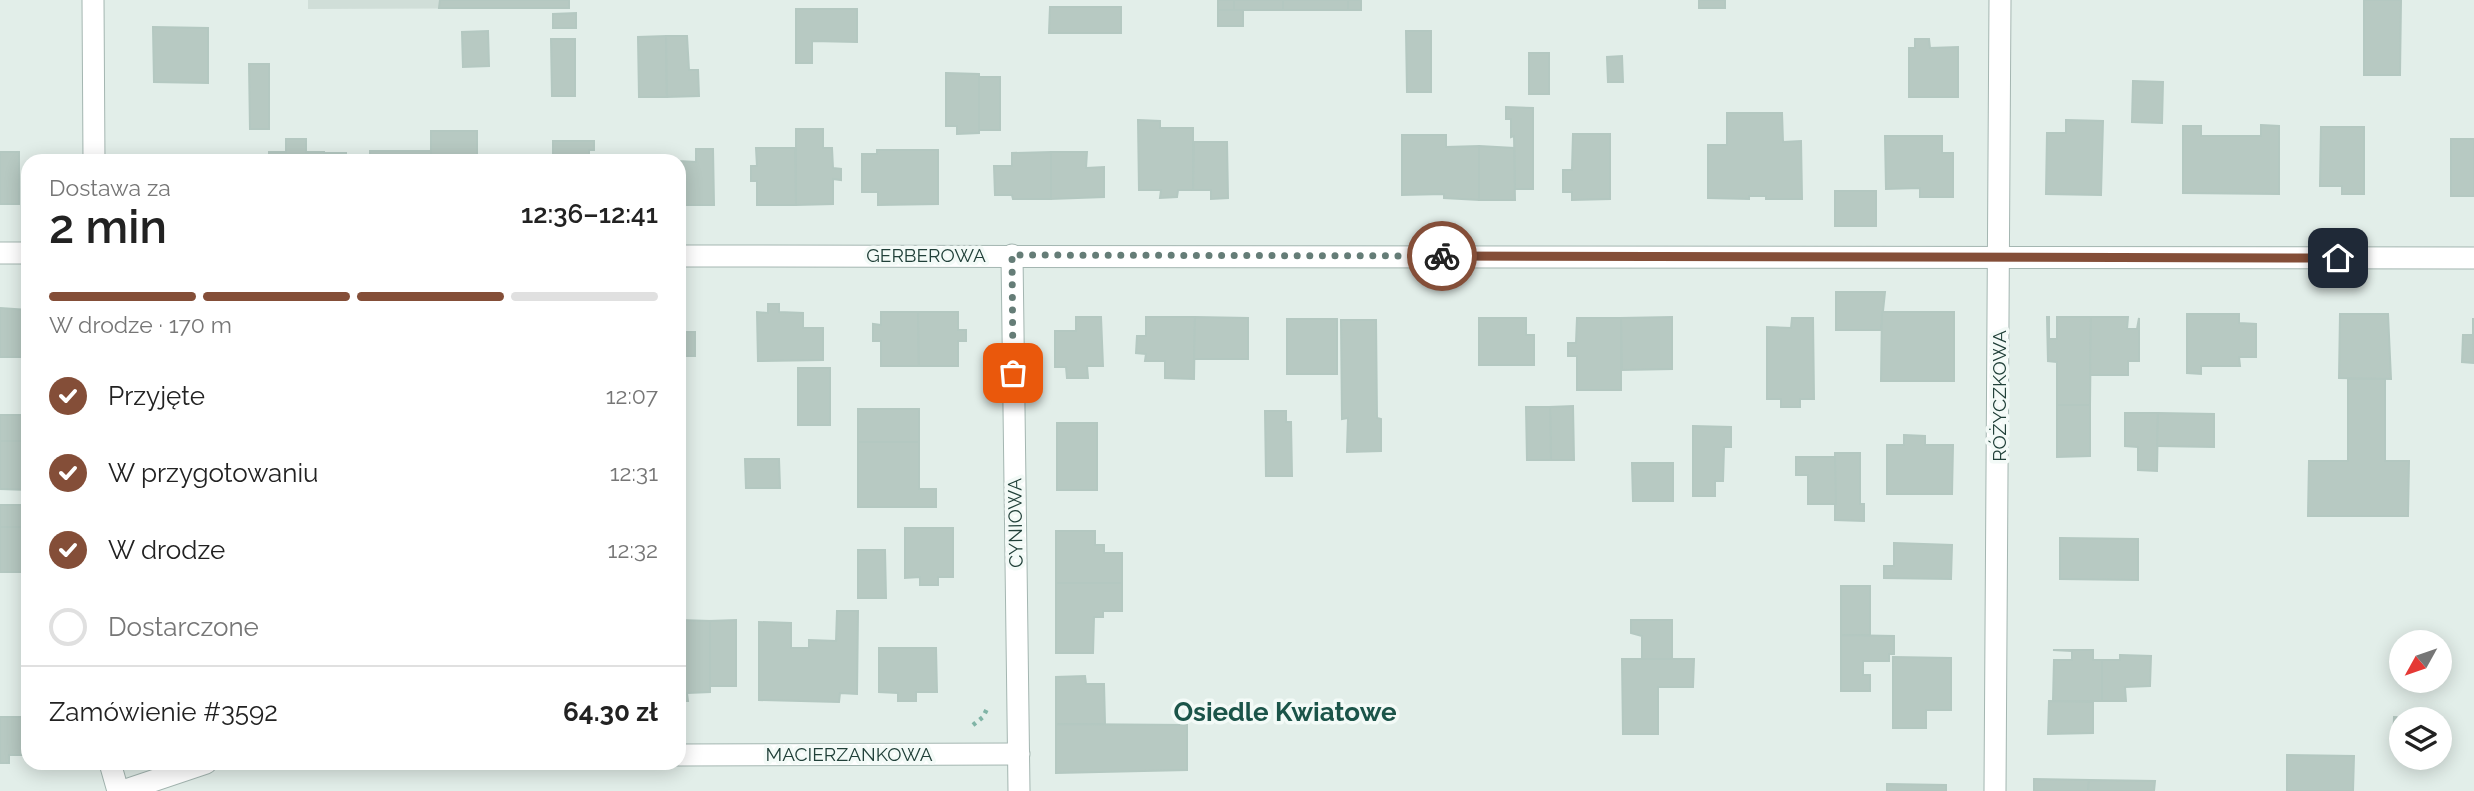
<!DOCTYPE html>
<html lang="pl">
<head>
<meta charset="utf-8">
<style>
	body { margin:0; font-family:Raleway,sans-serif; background:#f2f2f2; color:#222; height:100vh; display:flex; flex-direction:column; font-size:26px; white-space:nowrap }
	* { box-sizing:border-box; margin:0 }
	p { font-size:23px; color:#767676 }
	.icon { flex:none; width:38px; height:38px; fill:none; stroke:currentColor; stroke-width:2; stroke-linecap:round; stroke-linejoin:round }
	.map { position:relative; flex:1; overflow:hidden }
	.panel { position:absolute; left:21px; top:154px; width:665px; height:616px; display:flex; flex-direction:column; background:#fff; border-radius:21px; box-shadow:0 4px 18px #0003 }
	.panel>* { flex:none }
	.needle { width:46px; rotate:230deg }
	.tools { position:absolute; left:2389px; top:630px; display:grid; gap:14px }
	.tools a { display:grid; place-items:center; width:63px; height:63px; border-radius:50%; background:#fff; box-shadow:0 4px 18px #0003; font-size:35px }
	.pin { position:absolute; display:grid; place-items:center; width:60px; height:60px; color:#fff; margin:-30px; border-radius:14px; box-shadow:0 4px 10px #0006 }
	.courier { position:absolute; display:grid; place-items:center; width:70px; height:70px; margin:-35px; border:5px solid #844e38; border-radius:50%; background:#fff; color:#222; box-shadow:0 2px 9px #0007 }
	.head em { font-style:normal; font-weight:600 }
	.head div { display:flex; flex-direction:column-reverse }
	.head { display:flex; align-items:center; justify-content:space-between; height:119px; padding:0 28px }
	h1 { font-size:46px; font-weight:600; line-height:52px }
	.bar { display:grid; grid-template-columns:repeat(4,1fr); gap:10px 7px; align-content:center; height:84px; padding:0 28px }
	.bar i { height:9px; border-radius:5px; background:#e0e0e0 }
	.bar .on { background:#844e38 }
	.bar p { grid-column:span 4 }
	.line { display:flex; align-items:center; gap:18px; padding:0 28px; border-top:2px solid #e0e0e0 }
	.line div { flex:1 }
	ol { padding:0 28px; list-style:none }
	li { display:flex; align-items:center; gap:21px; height:77px }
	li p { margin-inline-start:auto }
	li .icon { padding:7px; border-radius:50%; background:#844e38; color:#fff; stroke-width:4 }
	li:last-child { color:#767676 }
	li i { width:38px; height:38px; border:4px solid #e0e0e0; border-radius:50% }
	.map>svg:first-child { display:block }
	.built { fill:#d0ded8 }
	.building { fill:#b7c9c2; stroke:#b4c8c1; stroke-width:2 }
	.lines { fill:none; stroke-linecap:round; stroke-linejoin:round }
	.street-casing { stroke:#a4b6b1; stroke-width:23 }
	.path { stroke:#80b4a6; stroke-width:4.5; stroke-dasharray:3.5 5; stroke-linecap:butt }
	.street { stroke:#fff; stroke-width:21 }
	.done { stroke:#657d77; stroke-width:7; stroke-dasharray:0 12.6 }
	.route { stroke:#844e38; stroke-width:9 }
	.labels { text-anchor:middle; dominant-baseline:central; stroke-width:7; stroke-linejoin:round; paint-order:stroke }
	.street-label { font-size:19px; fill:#214039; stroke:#f3faf7 }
	.district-label { font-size:26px; font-weight:bold; fill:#1b5449; stroke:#f3faf7 }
</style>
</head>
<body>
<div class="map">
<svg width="2474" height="791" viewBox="0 0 2474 791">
	<rect width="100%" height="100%" fill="#e2eee9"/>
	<path class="built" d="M 308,0 L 569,0 L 569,8 L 308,9 Z"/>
	<g class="building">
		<path d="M 440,0 L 569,0 L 569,8 L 439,8 Z"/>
		<rect x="1218" y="0" width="16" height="10"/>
		<rect x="1234" y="0" width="49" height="10"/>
		<rect x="1283" y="0" width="65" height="10"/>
		<rect x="1348" y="0" width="13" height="10"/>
		<rect x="1699" y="0" width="26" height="8"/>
		<path d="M 2364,0 L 2401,0 L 2400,75 L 2364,75 Z"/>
		<path d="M 1050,7 L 1121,7 L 1121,33 L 1049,33 Z"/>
		<path d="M 796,9 L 857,9 L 857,42 L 812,41 L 812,63 L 796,63 Z"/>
		<rect x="1218" y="10" width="25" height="16"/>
		<path d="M 576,13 L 576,28 L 553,28 L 553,14 Z"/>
		<path d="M 153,27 L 208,28 L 208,83 L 154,82 Z"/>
		<path d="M 488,31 L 489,66 L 463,67 L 462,32 Z"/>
		<path d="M 1406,31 L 1431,31 L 1431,92 L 1407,92 Z"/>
		<path d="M 666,36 L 667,97 L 639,97 L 638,37 Z"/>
		<path d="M 666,36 L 687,36 L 689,70 L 698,70 L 699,96 L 667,97 Z"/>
		<path d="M 551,39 L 575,39 L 575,96 L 552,96 Z"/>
		<path d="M 1915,39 L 1929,39 L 1930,48 L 1958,47 L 1958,97 L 1909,97 L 1909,48 L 1915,48 Z"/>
		<rect x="1529" y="53" width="20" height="41"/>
		<path d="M 1622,56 L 1623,82 L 1608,82 L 1607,57 Z"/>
		<path d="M 249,64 L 269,64 L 269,129 L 250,129 Z"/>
		<path d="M 946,73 L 979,74 L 979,133 L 957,134 L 957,126 L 946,126 Z"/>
		<rect x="979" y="77" width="21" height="53"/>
		<path d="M 2133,81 L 2163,82 L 2162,123 L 2132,122 Z"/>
		<path d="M 1506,107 L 1533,108 L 1533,189 L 1515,189 L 1514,136 L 1511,137 L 1511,119 L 1506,119 Z"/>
		<path d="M 1727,113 L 1782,113 L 1783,142 L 1801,141 L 1802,199 L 1766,199 L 1766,196 L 1749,196 L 1749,199 L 1708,198 L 1708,145 L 1727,145 Z"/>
		<path d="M 1138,120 L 1160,121 L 1160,128 L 1193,128 L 1193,190 L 1178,190 L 1177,197 L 1160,198 L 1161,190 L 1139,190 Z"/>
		<path d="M 2066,120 L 2103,121 L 2101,195 L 2046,194 L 2047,133 L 2066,133 Z"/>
		<path d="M 2261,125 L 2279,126 L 2279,194 L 2183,193 L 2183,126 L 2201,126 L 2201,136 L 2261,136 Z"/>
		<path d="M 2321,127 L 2364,127 L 2364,194 L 2342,194 L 2342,186 L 2320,186 Z"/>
		<path d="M 796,129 L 823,129 L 823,148 L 832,148 L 833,168 L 841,169 L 841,180 L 833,179 L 833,204 L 796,205 Z"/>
		<rect x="431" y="131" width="46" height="30"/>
		<path d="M 1573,134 L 1610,134 L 1610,199 L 1572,200 L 1572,192 L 1563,192 L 1563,170 L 1572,170 Z"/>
		<path d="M 1402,135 L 1446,135 L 1446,147 L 1479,146 L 1479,200 L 1444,198 L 1444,194 L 1402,195 Z"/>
		<path d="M 1885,136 L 1942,136 L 1942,153 L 1953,153 L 1953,197 L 1920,197 L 1920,188 L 1886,189 Z"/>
		<path d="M 286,139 L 306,139 L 306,152 L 324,152 L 324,161 L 269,161 L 269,152 L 286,152 Z"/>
		<rect x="2451" y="139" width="23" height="57"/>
		<path d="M 553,141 L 594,141 L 594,150 L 589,150 L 589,161 L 553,161 Z"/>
		<path d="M 1194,142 L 1227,142 L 1228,198 L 1211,199 L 1211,190 L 1193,190 Z"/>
		<path d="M 1479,146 L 1514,148 L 1515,200 L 1479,200 Z"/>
		<path d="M 756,148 L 795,148 L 796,205 L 757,205 L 757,181 L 751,181 L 751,166 L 757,166 Z"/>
		<path d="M 696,149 L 713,149 L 714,205 L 679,205 L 679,161 L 696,162 Z"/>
		<path d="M 877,150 L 938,150 L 938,204 L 878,205 L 878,192 L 862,192 L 862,154 L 877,154 Z"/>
		<rect x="370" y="151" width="61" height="10"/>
		<rect x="0" y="152" width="19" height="52"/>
		<path d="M 1051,152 L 1087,152 L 1086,168 L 1104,167 L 1104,197 L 1051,199 Z"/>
		<path d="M 1051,152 L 1051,199 L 1013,199 L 1012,195 L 995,195 L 994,166 L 1012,166 L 1012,153 Z"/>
		<rect x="324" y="153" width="22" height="8"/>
		<rect x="1835" y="191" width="41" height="35"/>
		<path d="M 1836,292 L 1885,292 L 1881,330 L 1836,330 Z"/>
		<path d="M 768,304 L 779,304 L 779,312 L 803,313 L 803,328 L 823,328 L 823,360 L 758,361 L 757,312 L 768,313 Z"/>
		<path d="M 0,308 L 28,310 L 28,357 L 0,357 Z"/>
		<path d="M 881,312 L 918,312 L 919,366 L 881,366 L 881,341 L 873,341 L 873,324 L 881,325 Z"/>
		<path d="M 918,312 L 958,312 L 958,330 L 966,330 L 966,341 L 958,341 L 958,366 L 919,366 Z"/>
		<path d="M 1882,312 L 1954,312 L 1954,381 L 1881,381 Z"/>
		<path d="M 2187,314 L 2239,314 L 2239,323 L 2256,324 L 2256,357 L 2239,357 L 2240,366 L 2201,366 L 2201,374 L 2187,373 Z"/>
		<path d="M 2340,314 L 2388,314 L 2391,379 L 2339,378 Z"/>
		<path d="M 1076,317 L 1101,317 L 1103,366 L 1087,366 L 1088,378 L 1067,378 L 1066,367 L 1055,367 L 1055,331 L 1076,331 Z"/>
		<path d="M 1146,317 L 1195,317 L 1194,379 L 1165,378 L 1165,361 L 1145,361 L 1146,354 L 1136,353 L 1137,336 L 1146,336 Z"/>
		<path d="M 1195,317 L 1248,318 L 1248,359 L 1194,359 Z"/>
		<path d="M 1672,317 L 1672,369 L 1622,370 L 1621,318 Z"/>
		<path d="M 2047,317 L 2049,317 L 2049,339 L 2057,339 L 2057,317 L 2091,317 L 2090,405 L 2057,405 L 2057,362 L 2048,361 Z"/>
		<path d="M 2091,317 L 2128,317 L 2127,329 L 2137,329 L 2139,318 L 2139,361 L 2128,361 L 2128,375 L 2090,375 Z"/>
		<path d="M 1479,318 L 1526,318 L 1526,335 L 1534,335 L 1534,365 L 1479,365 Z"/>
		<path d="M 1577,318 L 1621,318 L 1621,390 L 1577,390 L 1577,356 L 1568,356 L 1568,343 L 1576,343 Z"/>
		<path d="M 1792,318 L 1813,318 L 1814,399 L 1800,399 L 1800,407 L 1781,407 L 1781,399 L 1767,399 L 1767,327 L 1791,328 Z"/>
		<path d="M 2473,318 L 2474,363 L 2462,362 L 2463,335 L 2473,335 Z"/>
		<rect x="1287" y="319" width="50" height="55"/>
		<path d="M 1341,320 L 1376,320 L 1377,418 L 1381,419 L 1381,451 L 1347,452 L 1348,418 L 1342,419 Z"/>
		<rect x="679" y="332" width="16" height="24"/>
		<rect x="798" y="368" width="32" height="57"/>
		<path d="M 2348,379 L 2385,379 L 2385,461 L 2409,461 L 2408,516 L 2308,516 L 2309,461 L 2348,461 Z"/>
		<path d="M 2057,405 L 2090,405 L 2090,456 L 2057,457 Z"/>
		<path d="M 1573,406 L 1574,460 L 1551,460 L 1550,407 Z"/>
		<path d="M 1526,407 L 1550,407 L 1551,460 L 1527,460 Z"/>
		<rect x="858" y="409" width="61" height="33"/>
		<path d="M 1265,411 L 1286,411 L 1286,422 L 1291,422 L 1292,476 L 1266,476 Z"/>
		<path d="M 2125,413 L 2158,413 L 2157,471 L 2138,470 L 2138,447 L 2125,446 Z"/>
		<path d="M 2158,413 L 2214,414 L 2214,447 L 2157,446 Z"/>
		<rect x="0" y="415" width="28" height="26"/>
		<rect x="1057" y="423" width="40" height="67"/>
		<path d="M 1693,426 L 1731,427 L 1731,447 L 1724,447 L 1723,481 L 1715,481 L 1715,496 L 1693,496 Z"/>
		<path d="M 1904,435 L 1925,436 L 1925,445 L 1953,445 L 1952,494 L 1887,494 L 1887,445 L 1904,445 Z"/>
		<path d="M 0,441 L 28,441 L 28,490 L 0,489 Z"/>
		<path d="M 858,442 L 919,442 L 919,489 L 936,489 L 936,507 L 858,507 Z"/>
		<path d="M 1835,453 L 1860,453 L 1860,504 L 1864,504 L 1864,521 L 1835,520 Z"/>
		<path d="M 1796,457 L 1835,457 L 1836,504 L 1808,504 L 1808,475 L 1796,475 Z"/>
		<path d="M 745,459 L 779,459 L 780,488 L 746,488 Z"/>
		<path d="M 1632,463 L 1673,463 L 1673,501 L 1633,501 Z"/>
		<rect x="0" y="505" width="28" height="22"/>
		<rect x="0" y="527" width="28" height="45"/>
		<path d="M 905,528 L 953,528 L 953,577 L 938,577 L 938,585 L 920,585 L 920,577 L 905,578 Z"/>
		<path d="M 1056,531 L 1095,531 L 1095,545 L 1104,545 L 1104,553 L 1122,553 L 1122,583 L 1056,583 Z"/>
		<path d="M 2060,538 L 2138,539 L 2138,580 L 2060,579 Z"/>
		<path d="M 1894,543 L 1952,545 L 1951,579 L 1884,578 L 1884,566 L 1894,566 Z"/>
		<path d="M 858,550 L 885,550 L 886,598 L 858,598 Z"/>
		<path d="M 1056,583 L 1122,583 L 1122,611 L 1103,611 L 1103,617 L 1094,617 L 1093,653 L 1056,653 Z"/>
		<rect x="1841" y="586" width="29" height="49"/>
		<path d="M 837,611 L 858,611 L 857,694 L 840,693 L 839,702 L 759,700 L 759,622 L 791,623 L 791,648 L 809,648 L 809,640 L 836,641 Z"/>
		<path d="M 679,620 L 710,621 L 710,692 L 687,693 L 688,701 L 679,701 Z"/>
		<path d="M 736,620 L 736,686 L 710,686 L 710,621 Z"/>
		<path d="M 1631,620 L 1672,620 L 1672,660 L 1642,660 L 1642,636 L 1631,633 Z"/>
		<path d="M 1841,635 L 1894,636 L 1894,654 L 1889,654 L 1889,661 L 1863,661 L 1863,675 L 1870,675 L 1870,691 L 1841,691 Z"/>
		<path d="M 879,648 L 936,648 L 937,692 L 916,692 L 916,701 L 898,701 L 898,693 L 879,692 Z"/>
		<path d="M 2053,650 L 2093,650 L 2093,660 L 2102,660 L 2102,701 L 2053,701 L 2054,660 L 2072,660 L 2072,651 Z"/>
		<path d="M 2120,655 L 2151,656 L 2150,686 L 2125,687 L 2126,701 L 2102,701 L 2102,660 L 2120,660 Z"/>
		<path d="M 1893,657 L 1951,658 L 1951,710 L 1926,710 L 1926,728 L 1893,728 Z"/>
		<path d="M 1622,659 L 1694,659 L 1693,687 L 1658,687 L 1658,734 L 1623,734 Z"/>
		<path d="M 1085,676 L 1086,684 L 1104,684 L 1105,724 L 1056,724 L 1056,677 Z"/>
		<path d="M 2049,701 L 2093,702 L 2093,733 L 2048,734 Z"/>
		<path d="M 0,717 L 28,717 L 28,755 L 9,755 L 9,763 L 0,763 Z"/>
		<path d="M 2394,717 L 2415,718 L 2401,719 L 2401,743 L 2393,742 Z"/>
		<path d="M 1056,724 L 1187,725 L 1187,770 L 1056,773 Z"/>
		<path d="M 2287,755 L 2354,756 L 2353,791 L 2287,791 Z"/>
		<path d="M 2034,779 L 2089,780 L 2088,791 L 2034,791 Z"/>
		<path d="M 2089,780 L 2155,781 L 2154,791 L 2088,791 Z"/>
		<path d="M 1887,784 L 1946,785 L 1946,791 L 1887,791 Z"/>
	</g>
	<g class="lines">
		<defs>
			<g id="street">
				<path d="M 93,0 L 94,161"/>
				<path d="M 0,253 L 28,253"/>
				<path d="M 1012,255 L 1019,791"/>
				<path d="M 679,256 L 2474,258"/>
				<path d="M 679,755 L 1019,754"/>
				<path d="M 110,763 L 118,791"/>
				<path d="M 123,791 L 206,763"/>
				<path d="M 1995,791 L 2000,0"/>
			</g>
		</defs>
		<use href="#street" class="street-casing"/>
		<path class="path" d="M 973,725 L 983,717 L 987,709"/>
		<use href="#street" class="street"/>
	</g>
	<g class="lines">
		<path class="done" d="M 1013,373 L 1012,255 L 1442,256"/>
		<path class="route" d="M 1442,256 L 2338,258"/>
	</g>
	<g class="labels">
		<g class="street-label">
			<text x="926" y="255">GERBEROWA</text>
			<text transform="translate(1999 396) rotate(-90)">RÓŻYCZKOWA</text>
			<text transform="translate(1015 523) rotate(-91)">CYNIOWA</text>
			<text x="849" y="754">MACIERZANKOWA</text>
		</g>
		<g class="district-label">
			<text x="1285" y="712">Osiedle Kwiatowe</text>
		</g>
	</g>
</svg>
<div class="tools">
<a><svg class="needle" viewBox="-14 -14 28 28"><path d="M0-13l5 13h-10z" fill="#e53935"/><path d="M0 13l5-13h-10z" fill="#767676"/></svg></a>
<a><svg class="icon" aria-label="layers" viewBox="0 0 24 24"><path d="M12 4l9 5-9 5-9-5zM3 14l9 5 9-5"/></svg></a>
</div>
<div class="pin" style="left:1013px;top:373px;background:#ea580c"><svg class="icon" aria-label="bag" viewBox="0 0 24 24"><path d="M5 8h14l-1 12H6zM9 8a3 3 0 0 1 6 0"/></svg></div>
<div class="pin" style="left:2338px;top:258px;background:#1f2937"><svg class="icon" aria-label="home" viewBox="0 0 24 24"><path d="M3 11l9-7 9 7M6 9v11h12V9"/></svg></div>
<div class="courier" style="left:1442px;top:256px"><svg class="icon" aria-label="bike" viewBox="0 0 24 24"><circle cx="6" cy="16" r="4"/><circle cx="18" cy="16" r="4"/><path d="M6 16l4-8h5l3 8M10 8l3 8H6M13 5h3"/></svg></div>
<section class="panel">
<div class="head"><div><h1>2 min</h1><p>Dostawa za</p></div><em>12:36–12:41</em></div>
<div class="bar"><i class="on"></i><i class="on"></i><i class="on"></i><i></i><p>W drodze · 170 m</p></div>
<ol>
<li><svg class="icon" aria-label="check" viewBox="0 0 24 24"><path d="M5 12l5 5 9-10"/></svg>Przyjęte<p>12:07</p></li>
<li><svg class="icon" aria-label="check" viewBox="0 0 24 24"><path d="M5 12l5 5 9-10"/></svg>W przygotowaniu<p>12:31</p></li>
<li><svg class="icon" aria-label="check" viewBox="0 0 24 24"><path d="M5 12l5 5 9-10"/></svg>W drodze<p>12:32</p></li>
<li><i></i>Dostarczone</li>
</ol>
<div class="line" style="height:91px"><div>Zamówienie #3592</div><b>64.30 zł</b></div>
</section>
</div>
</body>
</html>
